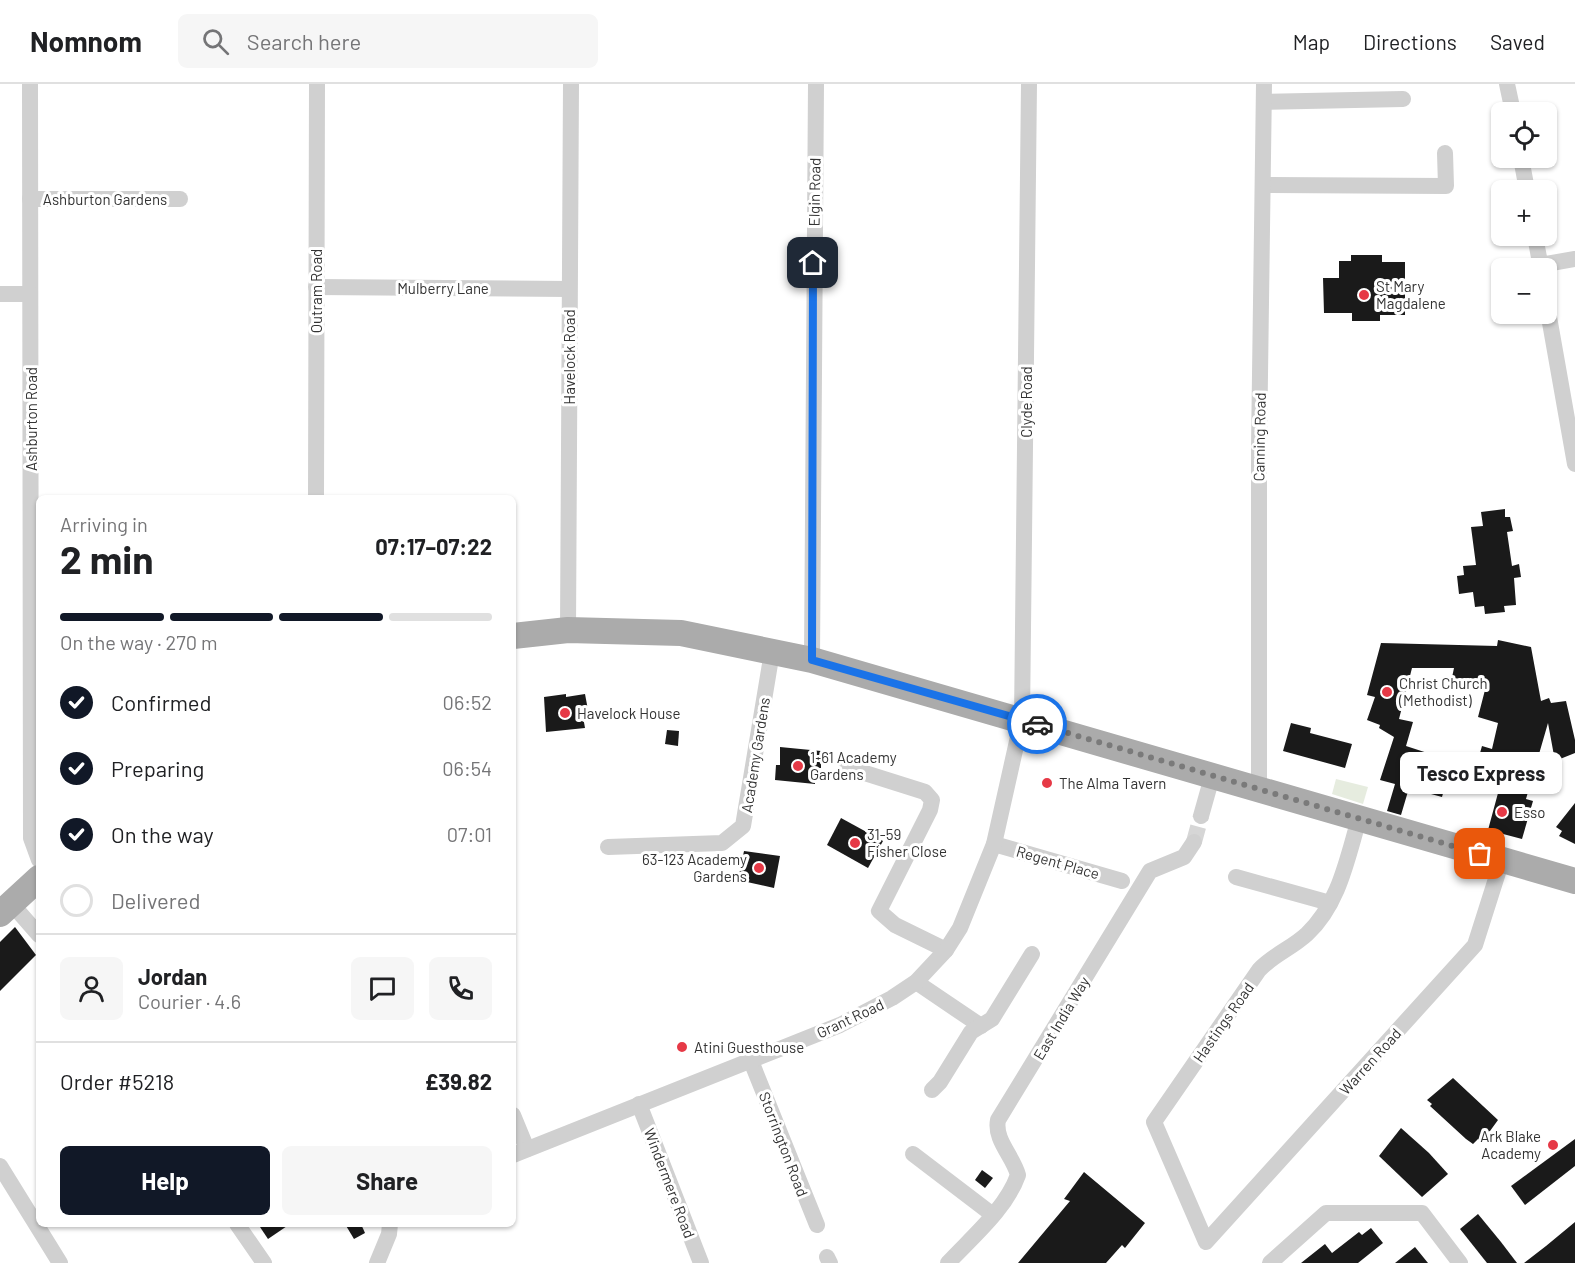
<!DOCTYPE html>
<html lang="en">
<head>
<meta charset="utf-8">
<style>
	body { margin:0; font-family:Barlow,sans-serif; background:#f6f6f6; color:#202124; height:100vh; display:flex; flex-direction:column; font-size:22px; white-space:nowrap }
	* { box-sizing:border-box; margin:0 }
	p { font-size:20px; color:#757577 }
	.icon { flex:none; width:33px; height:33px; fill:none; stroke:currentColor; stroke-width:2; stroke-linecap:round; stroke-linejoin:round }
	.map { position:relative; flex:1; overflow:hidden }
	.panel { position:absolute; left:36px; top:411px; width:480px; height:732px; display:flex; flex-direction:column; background:#fff; border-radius:9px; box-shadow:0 2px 4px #0004 }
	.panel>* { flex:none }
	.buttons { position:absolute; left:1491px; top:18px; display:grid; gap:12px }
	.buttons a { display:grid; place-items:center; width:66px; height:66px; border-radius:9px; background:#fff; box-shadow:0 2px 4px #0004; font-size:30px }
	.pin { position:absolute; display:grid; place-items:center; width:51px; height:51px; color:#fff; margin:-26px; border-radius:12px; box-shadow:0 3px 9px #0006 }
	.courier { position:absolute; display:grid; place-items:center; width:60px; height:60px; margin:-30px; border:4px solid #1a73e8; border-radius:50%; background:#fff; color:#222; box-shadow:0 2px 8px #0007 }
	.bubble { position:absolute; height:42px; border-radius:9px; background:#fff; box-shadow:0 2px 4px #0004; font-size:20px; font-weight:700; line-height:42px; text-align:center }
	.head em { font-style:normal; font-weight:700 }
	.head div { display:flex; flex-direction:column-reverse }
	.head { display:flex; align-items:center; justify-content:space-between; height:102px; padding:0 24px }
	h1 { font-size:39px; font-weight:700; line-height:45px }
	.bar { display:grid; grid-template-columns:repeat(4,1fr); gap:9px 6px; align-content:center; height:72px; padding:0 24px }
	.bar i { height:8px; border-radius:4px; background:#e0e0e0 }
	.bar .active { background:#111827 }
	.bar p { grid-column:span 4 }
	.line { display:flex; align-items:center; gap:15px; padding:0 24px; border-top:2px solid #e0e0e0 }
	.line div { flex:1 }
	.round { display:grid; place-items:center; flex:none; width:63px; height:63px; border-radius:9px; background:#f6f6f6 }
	ol { padding:0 24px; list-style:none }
	li { display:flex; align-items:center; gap:18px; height:66px }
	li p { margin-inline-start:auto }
	li .icon { padding:6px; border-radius:50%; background:#111827; color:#fff; stroke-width:4 }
	li:last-child { color:#757577 }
	li i { width:33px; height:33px; border:3px solid #e0e0e0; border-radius:50% }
	.action { display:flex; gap:12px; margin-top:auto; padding:12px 24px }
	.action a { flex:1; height:69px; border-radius:9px; background:#111827; color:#fff; font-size:24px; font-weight:700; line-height:69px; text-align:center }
	.action a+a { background:#f6f6f6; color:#202124 }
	header { display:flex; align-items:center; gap:36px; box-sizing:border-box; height:84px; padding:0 30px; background:#fff; border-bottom:2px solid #e0e0e0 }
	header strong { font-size:28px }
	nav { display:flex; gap:33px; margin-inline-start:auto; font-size:21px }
	.search { width:420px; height:54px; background:#f6f6f6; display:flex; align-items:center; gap:15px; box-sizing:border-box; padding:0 21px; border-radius:9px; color:#757577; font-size:22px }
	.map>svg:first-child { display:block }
	.green { fill:#e6ecdf }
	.building { fill:#1a1a1a }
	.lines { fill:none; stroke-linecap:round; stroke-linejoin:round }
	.minor-tunnel { stroke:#d6d6d6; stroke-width:16; stroke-dasharray:16 8; stroke-linecap:butt }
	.minor { stroke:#d0d0d0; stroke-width:16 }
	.primary { stroke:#ababab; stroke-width:26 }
	.done { stroke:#7a7a7a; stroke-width:6; stroke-dasharray:0 10.8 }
	.route { stroke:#1a73e8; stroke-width:8 }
	.poi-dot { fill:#e63946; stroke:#fff; stroke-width:2 }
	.labels { text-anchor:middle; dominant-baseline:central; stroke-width:6; stroke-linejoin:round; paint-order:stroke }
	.street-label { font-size:15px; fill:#333; stroke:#fff }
	.poi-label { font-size:15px; fill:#333; stroke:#fff; text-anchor:start }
</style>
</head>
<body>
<header>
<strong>Nomnom</strong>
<div class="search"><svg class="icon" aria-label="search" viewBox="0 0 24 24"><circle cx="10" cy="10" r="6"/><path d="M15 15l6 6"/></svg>Search here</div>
<nav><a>Map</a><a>Directions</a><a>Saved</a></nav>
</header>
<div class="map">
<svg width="1575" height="1179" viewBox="0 0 1575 1179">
	<rect width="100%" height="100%" fill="#fff"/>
	<path class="green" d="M 1336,695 L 1368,703 L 1363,720 L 1332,710 Z"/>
	<g class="building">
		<path d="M 1351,171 L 1382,171 L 1382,178 L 1405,178 L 1405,231 L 1380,231 L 1380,237 L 1352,237 L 1352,229 L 1324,229 L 1323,194 L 1339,194 L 1339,177 L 1351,177 Z"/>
		<path d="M 1505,425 L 1505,433 L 1510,433 L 1513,447 L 1507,448 L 1512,482 L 1519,480 L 1521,493 L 1514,494 L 1516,521 L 1504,522 L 1505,528 L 1485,530 L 1484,522 L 1475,523 L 1473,508 L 1459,510 L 1457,492 L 1464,491 L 1463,482 L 1476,481 L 1471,443 L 1483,442 L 1481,428 Z"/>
		<path d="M 1498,556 L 1531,563 L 1541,617 L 1549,614 L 1551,619 L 1566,617 L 1575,656 L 1575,669 L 1555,677 L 1548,639 L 1526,715 L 1533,717 L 1522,755 L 1488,746 L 1501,698 L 1474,690 L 1482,662 L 1492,665 L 1498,639 L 1478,633 L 1485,606 L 1450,603 L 1454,584 L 1412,584 L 1399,635 L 1413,638 L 1406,662 L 1452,677 L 1442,713 L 1409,704 L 1401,731 L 1387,727 L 1395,700 L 1380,696 L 1394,653 L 1379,644 L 1380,641 L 1367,636 L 1375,613 L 1367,611 L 1381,559 L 1497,562 Z"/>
		<path d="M 566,610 L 566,613 L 585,610 L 588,626 L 582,627 L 585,644 L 546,648 L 544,613 Z"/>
		<path d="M 1291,639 L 1311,644 L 1310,649 L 1352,660 L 1345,684 L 1283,667 Z"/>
		<path d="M 667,646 L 679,647 L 678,662 L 665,660 Z"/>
		<path d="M 780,663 L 821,667 L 821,684 L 815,684 L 815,700 L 775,696 L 776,681 L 780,681 Z"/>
		<path d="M 1575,719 L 1575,760 L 1559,752 L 1562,747 L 1556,743 Z"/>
		<path d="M 841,734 L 883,757 L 868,784 L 827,761 Z"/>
		<path d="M 744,767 L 780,772 L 774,804 L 738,796 Z"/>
		<path d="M 15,843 L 36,871 L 0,907 L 0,858 Z"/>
		<path d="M 1453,994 L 1498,1036 L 1482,1058 L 1478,1055 L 1473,1060 L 1466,1055 L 1430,1022 L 1432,1020 L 1427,1016 Z"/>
		<path d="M 1401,1044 L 1429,1069 L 1448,1090 L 1422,1113 L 1379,1072 Z"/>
		<path d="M 1575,1055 L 1575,1082 L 1525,1121 L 1511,1102 Z"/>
		<path d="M 982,1086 L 993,1094 L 985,1104 L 975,1096 Z"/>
		<path d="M 1084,1088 L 1145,1139 L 1125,1164 L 1122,1161 L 1106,1179 L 1018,1179 L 1070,1117 L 1064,1115 Z"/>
		<path d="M 1478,1130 L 1501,1158 L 1517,1179 L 1487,1179 L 1460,1145 Z"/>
		<path d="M 1575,1138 L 1575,1179 L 1524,1179 L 1546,1162 Z"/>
		<path d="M 258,1140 L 290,1140 L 268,1155 Z"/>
		<path d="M 345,1140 L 361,1140 L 365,1149 L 354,1155 Z"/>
		<path d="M 1371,1144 L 1383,1159 L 1358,1179 L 1301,1179 L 1325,1160 L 1332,1169 L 1359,1148 L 1362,1151 Z"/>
		<path d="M 1415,1163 L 1428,1179 L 1395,1179 Z"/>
	</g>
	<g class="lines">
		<path class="minor-tunnel" d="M 1194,758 L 1201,732"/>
		<g class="minor">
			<path d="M 30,0 L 31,754 L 39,776"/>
			<path d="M 1507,0 L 1513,28"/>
			<path d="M 1264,18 L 1403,15"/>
			<path d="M 1521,74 L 1527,106"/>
			<path d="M 1264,101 L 1446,102 L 1445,69"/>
			<path d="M 30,115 L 180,115"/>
			<path d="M 1535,152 L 1541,184"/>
			<path d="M 1540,181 L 1575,175"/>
			<path d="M 316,203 L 569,205"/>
			<path d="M 0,210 L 30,210"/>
			<path d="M 1546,216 L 1575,380"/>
			<path d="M 316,414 L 317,0"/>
			<path d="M 568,546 L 571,0"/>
			<path d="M 812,576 L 816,0"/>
			<path d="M 846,683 L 925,708 L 932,716 L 930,726 L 879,827 L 895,841 L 946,866"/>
			<path d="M 1259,707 L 1259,363 L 1264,0"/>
			<path d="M 1201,732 L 1212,693"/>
			<path d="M 1359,735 C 1347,775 1339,820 1307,850 C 1292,864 1273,871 1259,886 L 1154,1038 L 1206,1158 L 1475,861 L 1502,776"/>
			<path d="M 994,760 L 1122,797"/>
			<path d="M 608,763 L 722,759 L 743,742 L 772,568"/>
			<path d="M 1236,793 L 1330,819"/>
			<path d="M 11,819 L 39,851"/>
			<path d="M 916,898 L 981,942"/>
			<path d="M 751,977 L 817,1141"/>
			<path d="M 932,1006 L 940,998 L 971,948 L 992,935 L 1032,870"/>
			<path d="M 639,1020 L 701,1179"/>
			<path d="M 513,1031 L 527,1065"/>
			<path d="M 913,1070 L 993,1131"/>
			<path d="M 513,1071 L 840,941 L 892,914 L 916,898 L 946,866 L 960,844 L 994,760 L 1022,635 L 1029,0"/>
			<path d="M 0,1082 L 60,1179"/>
			<path d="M 237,1140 L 264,1179"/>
			<path d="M 827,1173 L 830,1179"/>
			<path d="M 377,1179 L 389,1150 L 390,1140"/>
			<path d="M 948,1179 C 972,1153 1006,1125 1018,1091 C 1013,1072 994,1056 998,1036 L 1150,787 L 1184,773 L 1194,758"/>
			<path d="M 1270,1179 L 1326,1129 L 1422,1129 L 1460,1179"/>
		</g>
		<g class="primary">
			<path d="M 513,552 L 568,546 L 681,549 L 812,576 L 1575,797"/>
			<path d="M 0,830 L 39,794"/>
		</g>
	</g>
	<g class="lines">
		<path class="done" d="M 1037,640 L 1480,770"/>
		<path class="route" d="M 813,179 L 812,576 L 1037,640"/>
	</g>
	<g class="poi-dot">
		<circle cx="1364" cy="211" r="6"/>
		<circle cx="1387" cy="608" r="6"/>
		<circle cx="565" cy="629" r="6"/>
		<circle cx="798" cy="682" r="6"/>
		<circle cx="1047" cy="699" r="6"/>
		<circle cx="1502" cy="728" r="6"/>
		<circle cx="855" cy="759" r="6"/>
		<circle cx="759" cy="784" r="6"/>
		<circle cx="682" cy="963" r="6"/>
		<circle cx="1553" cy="1061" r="6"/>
	</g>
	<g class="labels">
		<g class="street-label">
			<text transform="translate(814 108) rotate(-89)">Elgin Road</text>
			<text x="105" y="115">Ashburton Gardens</text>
			<text x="443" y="204">Mulberry Lane</text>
			<text transform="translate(316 207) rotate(-90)">Outram Road</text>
			<text transform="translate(569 273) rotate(-90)">Havelock Road</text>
			<text transform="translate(1026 318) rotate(-90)">Clyde Road</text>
			<text transform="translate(31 335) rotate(-90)">Ashburton Road</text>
			<text transform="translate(1259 353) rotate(-89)">Canning Road</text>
			<text transform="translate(755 671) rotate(-81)">Academy Gardens</text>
			<text transform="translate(1058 778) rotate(16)">Regent Place</text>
			<text transform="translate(850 934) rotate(-25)">Grant Road</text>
			<text transform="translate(1061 934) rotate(-59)">East India Way</text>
			<text transform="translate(1223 938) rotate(-55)">Hastings Road</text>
			<text transform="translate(1370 977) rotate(-48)">Warren Road</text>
			<text transform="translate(784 1060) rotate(69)">Storrington Road</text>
			<text transform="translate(670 1099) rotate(69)">Windermere Road</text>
		</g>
		<g class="poi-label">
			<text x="1376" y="202">St Mary<tspan x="1376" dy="17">Magdalene</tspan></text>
			<text x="1399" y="599">Christ Church<tspan x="1399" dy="17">(Methodist)</tspan></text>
			<text x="577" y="629">Havelock House</text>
			<text x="810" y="673">1-61 Academy<tspan x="810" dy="17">Gardens</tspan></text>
			<text x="1059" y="699">The Alma Tavern</text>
			<text x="1514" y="728">Esso</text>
			<text x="867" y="750">31-59<tspan x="867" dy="17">Fisher Close</tspan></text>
			<text x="747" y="775" text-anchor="end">63-123 Academy<tspan x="747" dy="17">Gardens</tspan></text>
			<text x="694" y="963">Atini Guesthouse</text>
			<text x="1541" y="1052" text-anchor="end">Ark Blake<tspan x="1541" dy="17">Academy</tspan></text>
		</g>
	</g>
</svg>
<div class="buttons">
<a><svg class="icon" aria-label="locate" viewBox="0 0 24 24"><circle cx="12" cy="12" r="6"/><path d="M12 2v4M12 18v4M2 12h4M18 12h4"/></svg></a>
<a>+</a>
<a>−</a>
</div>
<div class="pin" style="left:1480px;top:770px;background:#ea580c"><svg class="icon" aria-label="bag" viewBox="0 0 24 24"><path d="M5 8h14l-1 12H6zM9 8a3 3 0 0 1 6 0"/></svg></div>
<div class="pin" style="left:813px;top:179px;background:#1f2937"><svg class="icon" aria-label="home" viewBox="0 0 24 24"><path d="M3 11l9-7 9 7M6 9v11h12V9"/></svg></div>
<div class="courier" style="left:1037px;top:640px"><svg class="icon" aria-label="car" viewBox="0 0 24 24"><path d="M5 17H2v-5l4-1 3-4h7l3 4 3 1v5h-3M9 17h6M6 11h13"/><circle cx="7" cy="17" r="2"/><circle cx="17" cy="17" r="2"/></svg></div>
<div class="bubble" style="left:1400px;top:668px;width:162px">Tesco Express</div>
<section class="panel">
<div class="head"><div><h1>2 min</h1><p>Arriving in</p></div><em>07:17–07:22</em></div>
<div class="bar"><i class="active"></i><i class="active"></i><i class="active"></i><i></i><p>On the way · 270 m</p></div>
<ol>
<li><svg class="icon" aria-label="check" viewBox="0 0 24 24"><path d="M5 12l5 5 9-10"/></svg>Confirmed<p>06:52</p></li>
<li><svg class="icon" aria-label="check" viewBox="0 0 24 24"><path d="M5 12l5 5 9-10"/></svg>Preparing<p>06:54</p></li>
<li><svg class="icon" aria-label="check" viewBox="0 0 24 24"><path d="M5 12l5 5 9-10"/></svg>On the way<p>07:01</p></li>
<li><i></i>Delivered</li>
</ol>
<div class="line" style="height:108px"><a class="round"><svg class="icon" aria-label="person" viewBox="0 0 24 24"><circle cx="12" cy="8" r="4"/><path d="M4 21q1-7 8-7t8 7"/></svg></a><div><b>Jordan</b><p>Courier · 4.6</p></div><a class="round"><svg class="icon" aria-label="chat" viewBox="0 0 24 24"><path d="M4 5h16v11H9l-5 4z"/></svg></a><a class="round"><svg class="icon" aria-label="phone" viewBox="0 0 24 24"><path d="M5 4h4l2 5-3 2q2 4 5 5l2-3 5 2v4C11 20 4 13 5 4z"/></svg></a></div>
<div class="line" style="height:78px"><div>Order #5218</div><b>£39.82</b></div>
<div class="action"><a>Help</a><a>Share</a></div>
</section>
</div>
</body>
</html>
